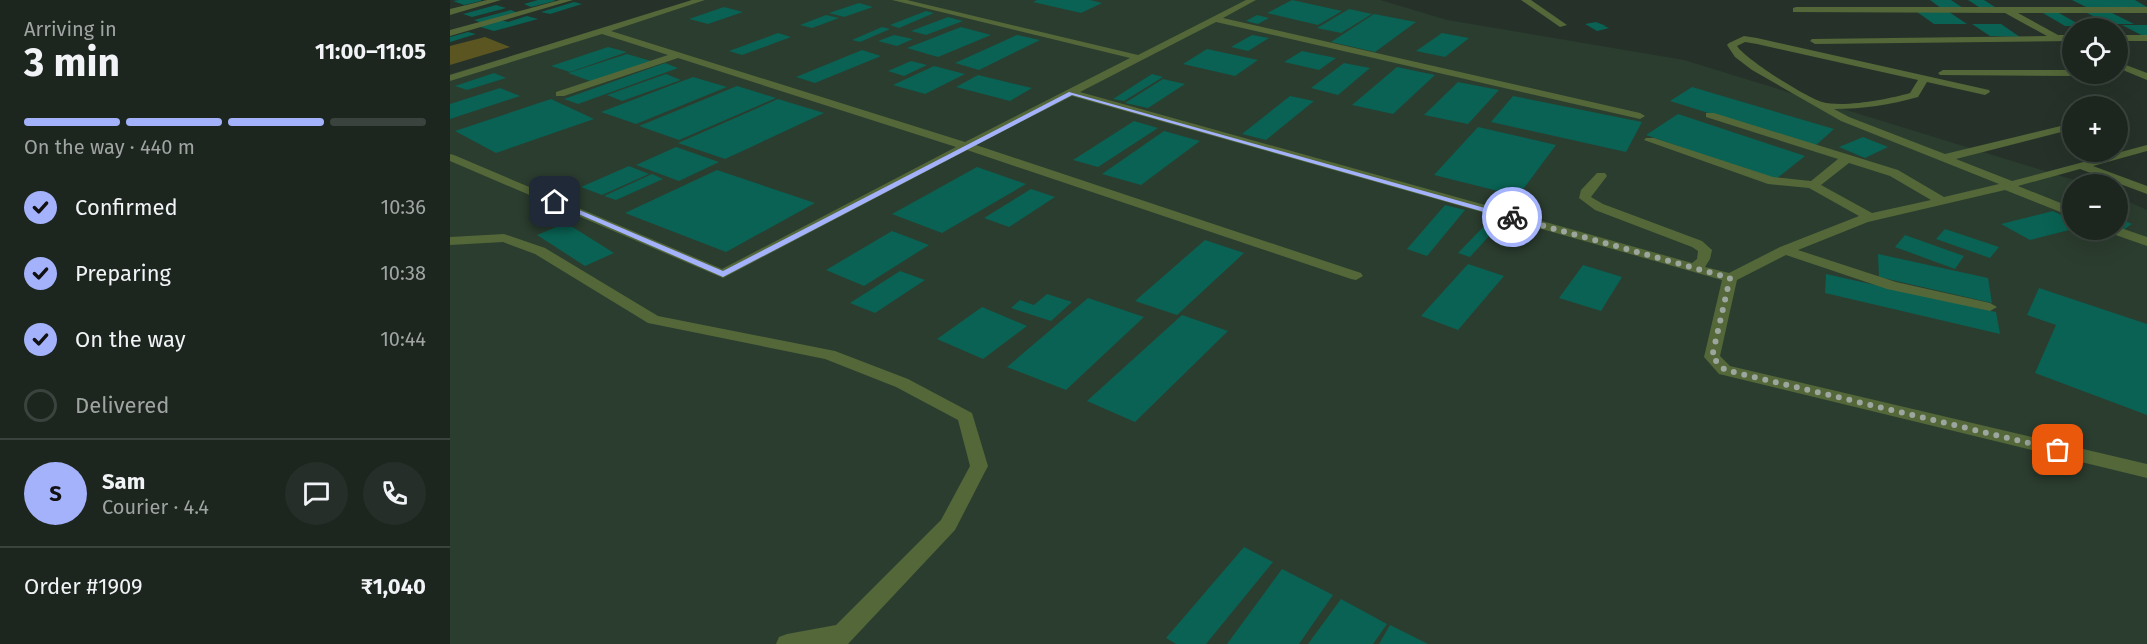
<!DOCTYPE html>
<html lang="en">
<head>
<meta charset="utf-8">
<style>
	body { margin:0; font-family:"Fira Sans",sans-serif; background:#252e28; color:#f1f3f6; height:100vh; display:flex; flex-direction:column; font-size:22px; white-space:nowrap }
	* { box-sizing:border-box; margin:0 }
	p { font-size:20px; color:#a0a5a4 }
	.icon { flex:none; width:33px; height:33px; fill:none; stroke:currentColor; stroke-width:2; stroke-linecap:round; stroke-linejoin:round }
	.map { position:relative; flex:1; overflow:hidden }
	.side { display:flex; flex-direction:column; background:#1c261f; width:450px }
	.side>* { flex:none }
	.buttons { position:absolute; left:1612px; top:18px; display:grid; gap:12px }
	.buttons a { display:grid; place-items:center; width:66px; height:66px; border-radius:50%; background:#1c261f; box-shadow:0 6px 24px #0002,0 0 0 2px #3a433d; font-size:30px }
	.pin { position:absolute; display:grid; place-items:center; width:51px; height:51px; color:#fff; margin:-26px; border-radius:12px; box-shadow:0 3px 9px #0006 }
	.courier { position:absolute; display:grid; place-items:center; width:60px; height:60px; margin:-30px; border:4px solid #a4b2fc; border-radius:50%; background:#fff; color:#222; box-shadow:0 2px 8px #0007 }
	.summary em { font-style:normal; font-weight:700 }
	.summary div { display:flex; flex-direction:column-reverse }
	.summary { display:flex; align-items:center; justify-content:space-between; height:102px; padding:0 24px }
	h1 { font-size:39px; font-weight:700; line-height:45px }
	.bar { display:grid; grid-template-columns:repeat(4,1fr); gap:9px 6px; align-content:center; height:72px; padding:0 24px }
	.bar i { height:8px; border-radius:4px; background:#3a433d }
	.bar .on { background:#a4b2fc }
	.bar p { grid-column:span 4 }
	.line { display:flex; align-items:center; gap:15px; padding:0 24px; border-top:2px solid #3a433d }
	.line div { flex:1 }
	.round { display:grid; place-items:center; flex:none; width:63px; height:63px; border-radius:32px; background:#252e28 }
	ol { padding:0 24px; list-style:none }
	li { display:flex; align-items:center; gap:18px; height:66px }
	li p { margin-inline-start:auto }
	li .icon { padding:6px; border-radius:50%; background:#a4b2fc; color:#111; stroke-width:4 }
	li:last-child { color:#a0a5a4 }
	li i { width:33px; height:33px; border:3px solid #3a433d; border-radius:50% }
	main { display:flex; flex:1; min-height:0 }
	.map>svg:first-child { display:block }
	.built { fill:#2b3d2f }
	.green { fill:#5b5521 }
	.building { fill:#096253 }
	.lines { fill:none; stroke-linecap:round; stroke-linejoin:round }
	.minor { fill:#536739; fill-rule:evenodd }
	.route { fill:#a4b2fc }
	.done { stroke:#9ca69e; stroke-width:6; stroke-dasharray:0 10.8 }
</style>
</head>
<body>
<main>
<section class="side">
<div class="summary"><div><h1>3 min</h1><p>Arriving in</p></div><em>11:00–11:05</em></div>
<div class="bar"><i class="on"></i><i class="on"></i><i class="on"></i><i></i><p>On the way · 440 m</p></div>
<ol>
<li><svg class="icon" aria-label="check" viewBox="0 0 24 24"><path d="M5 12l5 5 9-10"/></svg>Confirmed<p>10:36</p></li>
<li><svg class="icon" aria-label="check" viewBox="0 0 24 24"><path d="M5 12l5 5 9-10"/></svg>Preparing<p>10:38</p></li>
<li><svg class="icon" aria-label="check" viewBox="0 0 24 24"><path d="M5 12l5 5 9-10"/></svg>On the way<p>10:44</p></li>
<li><i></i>Delivered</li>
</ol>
<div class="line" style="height:108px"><b class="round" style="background:#a4b2fc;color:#111">S</b><div><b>Sam</b><p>Courier · 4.4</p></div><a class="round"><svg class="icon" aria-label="chat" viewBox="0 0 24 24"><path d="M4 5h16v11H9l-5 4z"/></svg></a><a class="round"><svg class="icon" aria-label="phone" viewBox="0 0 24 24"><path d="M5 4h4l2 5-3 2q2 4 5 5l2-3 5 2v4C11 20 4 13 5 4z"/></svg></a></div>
<div class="line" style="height:78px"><div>Order #1909</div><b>₹1,040</b></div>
</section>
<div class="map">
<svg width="1697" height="644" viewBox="0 0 1697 644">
	<rect width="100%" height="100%" fill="#263229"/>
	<path class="built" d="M 249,0 L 930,0 L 997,20 L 1234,60 L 1637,184 L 1623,184 L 1623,230 L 1668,230 L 1668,197 L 1697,210 L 1697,644 L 0,644 L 0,74 Z"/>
	<path class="green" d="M 35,37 L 60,47 L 0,65 L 0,46 Z"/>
	<g class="building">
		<path d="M 9,0 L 31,0 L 31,1 L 14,5 L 3,1 Z"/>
		<path d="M 88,0 L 104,0 L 105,1 L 81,7 L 74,4 Z"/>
		<path d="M 587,0 L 640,0 L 652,3 L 631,13 L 583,2 Z"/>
		<path d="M 842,0 L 892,11 L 868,25 L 817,13 Z"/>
		<path d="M 1480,0 L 1501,0 L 1513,8 L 1491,8 Z"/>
		<path d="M 1518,0 L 1534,0 L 1548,9 L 1532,9 Z"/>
		<path d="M 1622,0 L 1685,0 L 1697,7 L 1640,9 Z"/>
		<path d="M 124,2 L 132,4 L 100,14 L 91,12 Z"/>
		<path d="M 409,3 L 423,7 L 394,17 L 379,13 Z"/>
		<path d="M 46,5 L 56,8 L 22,17 L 13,14 Z"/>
		<path d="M 274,7 L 293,12 L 258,24 L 239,19 Z"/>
		<path d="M 899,9 L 922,14 L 891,33 L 867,28 Z"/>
		<path d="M 61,10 L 68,13 L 32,23 L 24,20 Z"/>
		<path d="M 476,11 L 484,13 L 449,28 L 440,25 Z"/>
		<path d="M 1467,12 L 1499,12 L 1517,24 L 1484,24 Z"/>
		<path d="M 1635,12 L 1660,12 L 1684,24 L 1659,24 Z"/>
		<path d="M 1593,13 L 1609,13 L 1632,26 L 1615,26 Z"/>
		<path d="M 924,14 L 966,22 L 925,52 L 881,42 Z"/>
		<path d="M 376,15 L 389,18 L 362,28 L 350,25 Z"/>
		<path d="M 807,15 L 819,18 L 808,24 L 796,21 Z"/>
		<path d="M 77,16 L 88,19 L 44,31 L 27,26 L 51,20 L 58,22 Z"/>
		<path d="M 498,17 L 513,21 L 476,35 L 461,31 Z"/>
		<path d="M 1146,22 L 1156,26 L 1154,26 L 1159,28 L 1147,31 L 1135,24 Z"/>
		<path d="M 1634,23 L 1652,23 L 1662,28 L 1644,28 Z"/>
		<path d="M 1522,24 L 1551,24 L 1570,37 L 1540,36 Z"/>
		<path d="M 1672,25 L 1697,25 L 1697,37 L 1695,37 Z"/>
		<path d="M 432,27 L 440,29 L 410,42 L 402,40 Z"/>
		<path d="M 511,27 L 541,35 L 488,57 L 457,48 Z"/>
		<path d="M 18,32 L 26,34 L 0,42 L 0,37 Z"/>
		<path d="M 328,33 L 341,37 L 292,55 L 279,51 Z"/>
		<path d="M 992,33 L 1019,38 L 995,57 L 966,51 Z"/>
		<path d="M 444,35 L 463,39 L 447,46 L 428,41 Z"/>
		<path d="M 567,35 L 590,40 L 529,70 L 505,63 Z"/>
		<path d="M 802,35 L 819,38 L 798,51 L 781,47 Z"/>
		<path d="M 158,47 L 177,52 L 120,72 L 101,66 Z"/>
		<path d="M 757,49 L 808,60 L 785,76 L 733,64 Z"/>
		<path d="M 412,50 L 431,56 L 365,83 L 346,77 Z"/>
		<path d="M 852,51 L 886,58 L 869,70 L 834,62 Z"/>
		<path d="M 177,54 L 201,61 L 143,82 L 118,73 Z"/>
		<path d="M 461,61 L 477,65 L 454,76 L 438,71 Z"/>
		<path d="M 215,63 L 228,68 L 128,104 L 114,99 Z"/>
		<path d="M 894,63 L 920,68 L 888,95 L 861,88 Z"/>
		<path d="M 484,66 L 515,74 L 475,94 L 443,85 Z"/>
		<path d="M 947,67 L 985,75 L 943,114 L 902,105 Z"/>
		<path d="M 44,73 L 56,78 L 17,90 L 5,86 Z"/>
		<path d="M 216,74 L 231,80 L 172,101 L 157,95 Z"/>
		<path d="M 702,74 L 713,77 L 674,101 L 663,99 Z"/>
		<path d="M 528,75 L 582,88 L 560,101 L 506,87 Z"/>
		<path d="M 243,77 L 277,87 L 186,124 L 151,112 Z"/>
		<path d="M 713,79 L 735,84 L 698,108 L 675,103 Z"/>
		<path d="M 1008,82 L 1049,90 L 1018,124 L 974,115 Z"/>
		<path d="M 287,86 L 326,98 L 229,140 L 189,126 Z"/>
		<path d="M 1242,87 L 1384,129 L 1365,146 L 1220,101 Z"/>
		<path d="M 50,88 L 70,96 L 0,119 L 0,104 Z"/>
		<path d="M 840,96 L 864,101 L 816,140 L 792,134 Z"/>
		<path d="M 1063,96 L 1192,122 L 1176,152 L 1041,122 Z"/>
		<path d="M 101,99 L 144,119 L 46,153 L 5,131 Z"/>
		<path d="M 328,99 L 374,113 L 275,159 L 228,143 Z"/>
		<path d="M 1228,114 L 1355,156 L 1325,180 L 1196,135 Z"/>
		<path d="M 684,121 L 708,128 L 648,167 L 623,160 Z"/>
		<path d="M 1028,127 L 1106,145 L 1068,196 L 984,175 Z"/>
		<path d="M 714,131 L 750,141 L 691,185 L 652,174 Z"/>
		<path d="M 1413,137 L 1438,147 L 1415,158 L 1389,147 Z"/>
		<path d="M 226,147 L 269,162 L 229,181 L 186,165 Z"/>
		<path d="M 179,166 L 199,174 L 152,195 L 131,187 Z"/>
		<path d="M 527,167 L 576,184 L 492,233 L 442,214 Z"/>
		<path d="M 267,170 L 365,203 L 276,252 L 175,213 Z"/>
		<path d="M 202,174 L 213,179 L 166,200 L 154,196 Z"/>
		<path d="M 581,189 L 605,197 L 559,227 L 534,218 Z"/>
		<path d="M 995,205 L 1015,210 L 977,256 L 957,249 Z"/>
		<path d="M 1603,211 L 1623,221 L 1623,229 L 1580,240 L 1551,224 Z"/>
		<path d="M 1668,218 L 1682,224 L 1673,230 L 1668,228 Z"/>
		<path d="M 1040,220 L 1067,229 L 1056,240 L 1040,235 L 1020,257 L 1008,253 Z"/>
		<path d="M 116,223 L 164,253 L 135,266 L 87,235 Z"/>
		<path d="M 1495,229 L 1549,247 L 1540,258 L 1486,239 Z"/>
		<path d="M 442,231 L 479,245 L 414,286 L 376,270 Z"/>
		<path d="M 1455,235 L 1514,256 L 1505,269 L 1445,247 Z"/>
		<path d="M 755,240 L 794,253 L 727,315 L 685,301 Z"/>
		<path d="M 1428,254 L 1538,278 L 1542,303 L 1429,277 Z"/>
		<path d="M 1018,264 L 1054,276 L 1008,330 L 971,316 Z"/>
		<path d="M 1133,265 L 1172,277 L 1151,311 L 1109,298 Z"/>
		<path d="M 450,271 L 475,280 L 425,313 L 400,303 Z"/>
		<path d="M 1376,274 L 1546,312 L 1550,334 L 1375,293 Z"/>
		<path d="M 1589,288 L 1697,324 L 1697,415 L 1585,373 L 1606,325 L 1577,315 Z"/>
		<path d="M 597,294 L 622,302 L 601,321 L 561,308 L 570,300 L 584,305 Z"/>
		<path d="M 638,298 L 694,317 L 616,390 L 557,367 Z"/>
		<path d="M 532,307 L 577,326 L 533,359 L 487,339 Z"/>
		<path d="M 732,315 L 778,331 L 685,422 L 637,401 Z"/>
		<path d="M 794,547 L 823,562 L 756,644 L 726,644 L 716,638 Z"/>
		<path d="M 832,569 L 883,595 L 849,644 L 777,644 Z"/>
		<path d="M 891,599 L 937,624 L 923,644 L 858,644 Z"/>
		<path d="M 940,625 L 978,644 L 929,644 Z"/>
	</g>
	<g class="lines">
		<g class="minor">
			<path d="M 37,0 L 51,0 L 0,15 L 0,9 Z"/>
			<path d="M 110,0 L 123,0 L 0,36 L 0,30 Z"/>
			<path d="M 242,0 L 255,0 L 161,31 L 515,142 L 680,58 L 442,0 L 457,0 L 688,55 L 796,0 L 806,0 L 773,18 L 1190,113 L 1195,116 L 1190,119 L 766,22 L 630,92 L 1242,263 L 1247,259 L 1248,251 L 1242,247 L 1145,210 L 1129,198 L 1131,190 L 1147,173 L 1155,173 L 1157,176 L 1141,197 L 1153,204 L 1252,241 L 1262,250 L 1260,259 L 1255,267 L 1279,273 L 1330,247 L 1409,216 L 1359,188 L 1318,184 L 1194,140 L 1196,138 L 1204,138 L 1323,177 L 1361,181 L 1388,159 L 1256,117 L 1256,113 L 1264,113 L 1448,170 L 1494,197 L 1549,184 L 1391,121 L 1302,70 L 1285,57 L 1277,45 L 1279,43 L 1294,36 L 1307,38 L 1539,90 L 1540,92 L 1535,95 L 1477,82 L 1468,97 C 1440,105 1413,109 1384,109 L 1399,117 L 1495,154 L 1623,123 L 1623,129 L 1506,159 L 1562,181 L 1697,145 L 1697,151 L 1643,166 L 1697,186 L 1697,194 L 1630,169 L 1568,186 L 1623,208 L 1623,217 L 1555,190 L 1418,222 L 1348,250 L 1446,282 L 1540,303 L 1547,307 L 1540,311 L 1437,289 L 1336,255 L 1287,280 L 1270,356 L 1280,366 L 1697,464 L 1697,478 L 1269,374 L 1254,357 L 1272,280 L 622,96 L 526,145 L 911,273 L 913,276 L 906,280 L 901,279 L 517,150 L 273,278 L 0,161 L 0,154 L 4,155 L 272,269 L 506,147 L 228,58 L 114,96 L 106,96 L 106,92 L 218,55 L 152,34 L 0,81 L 0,75 ZM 1295,42 L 1307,44 L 1468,80 L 1460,93 C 1439,99 1394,108 1372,102 C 1357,98 1295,59 1287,46 ZM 1399,163 L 1440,176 L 1481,200 L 1422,213 L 1371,185 Z"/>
			<path d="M 1071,0 L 1081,0 L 1117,25 L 1110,27 Z"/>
			<path d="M 1346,7 L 1697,7 L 1697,13 L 1568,13 L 1608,35 L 1623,35 L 1623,41 L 1365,44 L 1360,41 L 1362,39 L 1597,36 L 1555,13 L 1343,12 L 1343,8 Z"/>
			<rect x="1668" y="35" width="29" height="6"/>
			<path d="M 1668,62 L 1697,73 L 1697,80 L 1668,68 Z"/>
			<path d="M 1493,70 L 1623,70 L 1623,74 L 1628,74 L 1623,76 L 1490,75 L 1488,73 Z"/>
			<path d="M 1668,227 L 1697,237 L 1697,246 L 1660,233 L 1658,230 L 1668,230 Z"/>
			<path d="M 54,234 L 95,248 L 208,316 L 385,351 L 458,379 L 522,413 L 538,466 L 505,530 L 398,644 L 326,644 L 329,637 L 337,634 L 386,625 L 491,520 L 520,466 L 508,420 L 446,387 L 375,359 L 198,323 L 85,254 L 53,242 L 0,245 L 0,237 Z"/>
		</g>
	</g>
	<path class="route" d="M 619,92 L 1067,217 L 1059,219 L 622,95 L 273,277 L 101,202 L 108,201 L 273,271 Z"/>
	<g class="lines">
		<path class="done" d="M 1062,217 L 1280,278 L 1262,357 L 1275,370 L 1608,450"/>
	</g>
</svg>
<div class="buttons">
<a><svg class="icon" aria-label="locate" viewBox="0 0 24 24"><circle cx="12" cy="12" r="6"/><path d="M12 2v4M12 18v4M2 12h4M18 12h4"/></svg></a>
<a>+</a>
<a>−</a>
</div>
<div class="pin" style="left:1608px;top:450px;background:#ea580c"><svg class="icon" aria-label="bag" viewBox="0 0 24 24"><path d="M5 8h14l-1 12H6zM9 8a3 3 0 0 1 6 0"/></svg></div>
<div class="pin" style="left:105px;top:202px;background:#1f2937"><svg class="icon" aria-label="home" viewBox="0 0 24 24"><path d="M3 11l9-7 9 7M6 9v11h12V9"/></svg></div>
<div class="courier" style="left:1062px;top:217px"><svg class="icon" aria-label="bike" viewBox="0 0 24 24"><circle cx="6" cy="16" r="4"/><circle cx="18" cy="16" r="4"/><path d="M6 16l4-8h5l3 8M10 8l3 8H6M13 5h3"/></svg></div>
</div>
</main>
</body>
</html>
